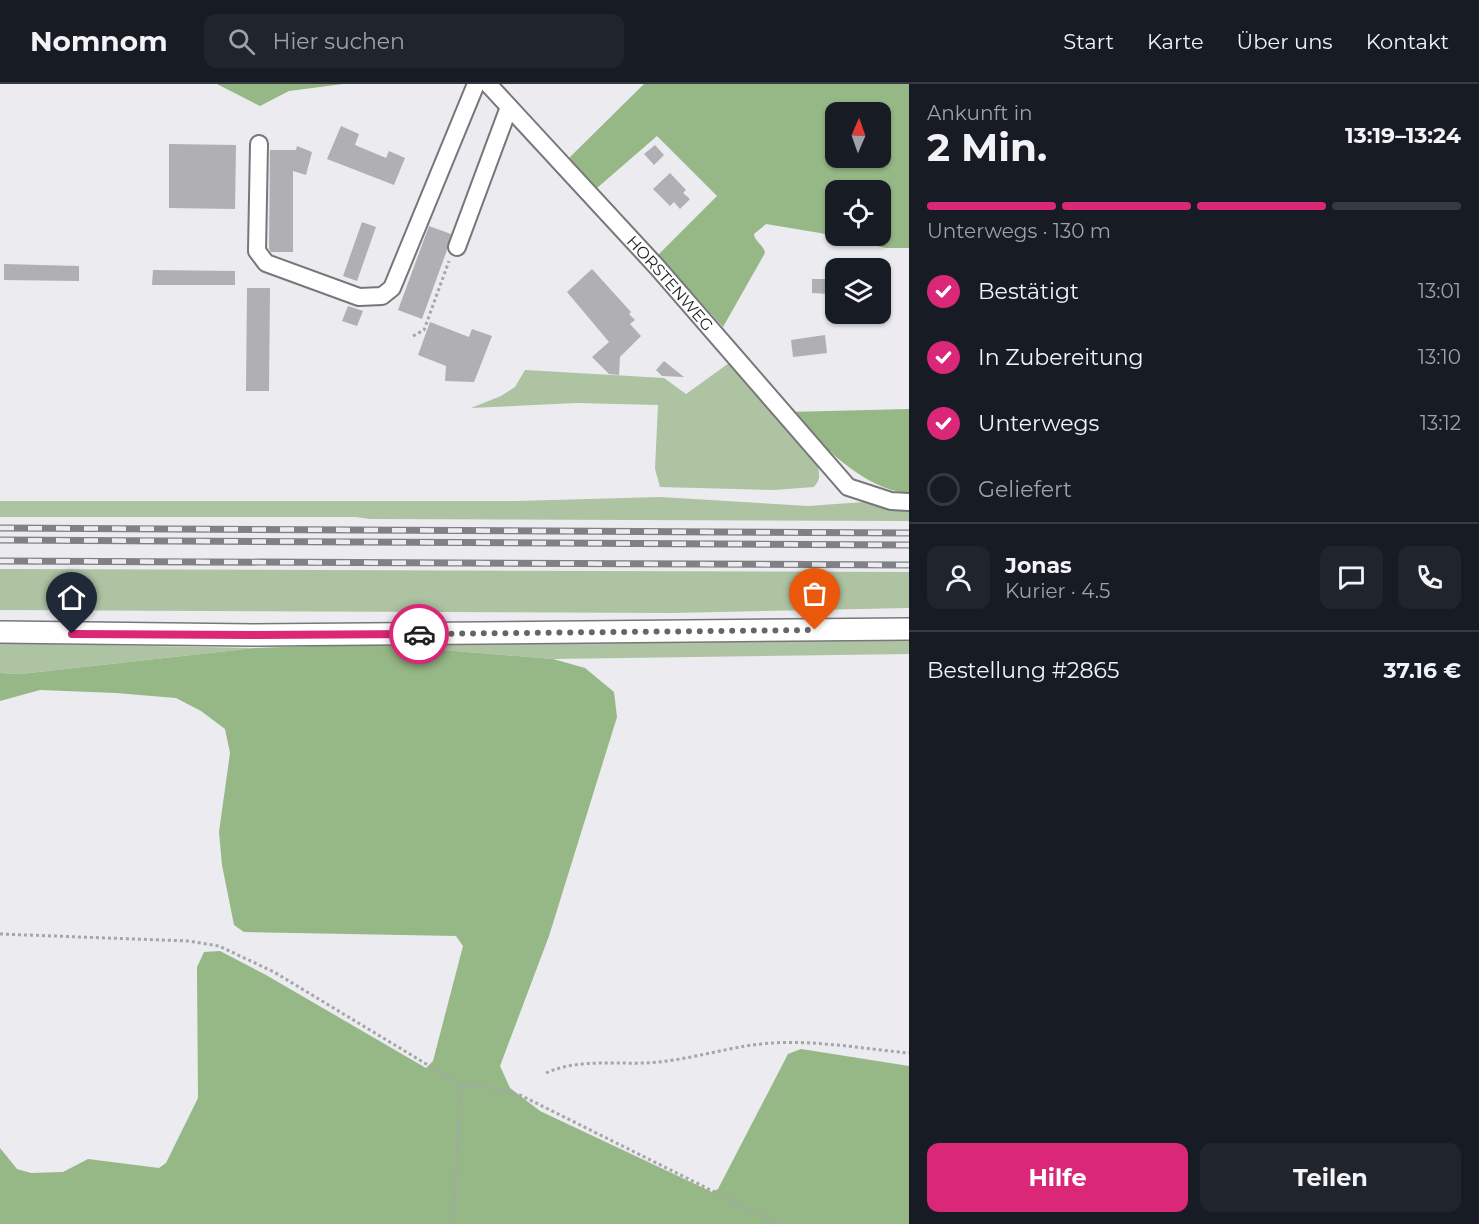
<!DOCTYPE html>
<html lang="de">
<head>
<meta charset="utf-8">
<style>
	body { margin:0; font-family:Montserrat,sans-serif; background:#20242c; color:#f1f3f6; height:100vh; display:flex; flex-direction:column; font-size:22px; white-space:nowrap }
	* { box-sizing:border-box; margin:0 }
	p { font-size:20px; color:#9ea1a6 }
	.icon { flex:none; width:33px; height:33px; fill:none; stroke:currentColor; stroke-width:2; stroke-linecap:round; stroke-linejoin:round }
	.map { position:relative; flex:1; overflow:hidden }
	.details { display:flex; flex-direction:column; background:#171b24; width:570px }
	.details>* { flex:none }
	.needle { width:39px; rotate:2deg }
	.fabs { position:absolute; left:825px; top:18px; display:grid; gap:12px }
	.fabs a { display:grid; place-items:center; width:66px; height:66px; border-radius:12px; background:#171b24; box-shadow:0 2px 4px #0004; font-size:30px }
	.pin { position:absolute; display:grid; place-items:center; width:51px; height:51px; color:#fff; margin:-62px -26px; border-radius:50% 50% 50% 0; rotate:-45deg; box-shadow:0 0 6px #0007 }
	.pin .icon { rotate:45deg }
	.courier { position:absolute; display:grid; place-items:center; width:60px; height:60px; margin:-30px; border:4px solid #db2777; border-radius:50%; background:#fff; color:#222; box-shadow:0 2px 8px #0007 }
	.head em { font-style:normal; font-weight:700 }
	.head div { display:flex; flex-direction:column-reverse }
	.head { display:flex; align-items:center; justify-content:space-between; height:102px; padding:0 18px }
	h1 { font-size:39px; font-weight:700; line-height:45px }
	.bar { display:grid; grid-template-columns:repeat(4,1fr); gap:9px 6px; align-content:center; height:72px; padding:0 18px }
	.bar i { height:8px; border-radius:4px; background:#363941 }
	.bar .active { background:#db2777 }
	.bar p { grid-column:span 4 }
	.line { display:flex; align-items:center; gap:15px; padding:0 18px; border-top:2px solid #363941 }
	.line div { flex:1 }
	.round { display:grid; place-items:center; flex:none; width:63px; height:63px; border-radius:12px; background:#20242c }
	ol { padding:0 18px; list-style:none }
	li { display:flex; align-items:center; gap:18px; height:66px }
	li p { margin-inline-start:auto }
	li .icon { padding:6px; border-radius:50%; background:#db2777; color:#fff; stroke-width:4 }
	li:last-child { color:#9ea1a6 }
	li i { width:33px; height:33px; border:3px solid #363941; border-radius:50% }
	.action { display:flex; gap:12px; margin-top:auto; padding:12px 18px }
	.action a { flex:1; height:69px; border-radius:12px; background:#db2777; color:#fff; font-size:24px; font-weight:700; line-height:69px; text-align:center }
	.action a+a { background:#20242c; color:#f1f3f6 }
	header { display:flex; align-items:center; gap:36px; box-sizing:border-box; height:84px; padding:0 30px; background:#171b24; border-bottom:2px solid #363941 }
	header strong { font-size:28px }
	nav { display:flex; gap:33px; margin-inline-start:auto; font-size:21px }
	.search { width:420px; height:54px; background:#20242c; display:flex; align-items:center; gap:15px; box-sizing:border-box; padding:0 21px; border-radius:12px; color:#9ea1a6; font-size:22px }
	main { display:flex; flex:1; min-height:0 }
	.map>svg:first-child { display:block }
	.green { fill:#adc3a2 }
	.forest { fill:#96b786; fill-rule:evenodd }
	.building { fill:#afafb4 }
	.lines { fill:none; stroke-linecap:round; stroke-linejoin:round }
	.minor-casing { stroke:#77777b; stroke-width:20 }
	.major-casing { stroke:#77777b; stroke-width:24 }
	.path { stroke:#a5a6a9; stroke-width:3; stroke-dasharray:3 3; stroke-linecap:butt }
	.minor { stroke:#fff; stroke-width:16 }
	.major { stroke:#fff; stroke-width:21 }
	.rail-casing { stroke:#808184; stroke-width:7 }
	.rail { stroke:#ebebf0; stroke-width:4.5; stroke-dasharray:14; stroke-linecap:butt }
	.done { stroke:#656668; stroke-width:6; stroke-dasharray:0 10.8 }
	.route { stroke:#db2777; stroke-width:8 }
	.labels { text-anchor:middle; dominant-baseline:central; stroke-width:6; stroke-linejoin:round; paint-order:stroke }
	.street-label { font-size:16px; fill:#1d1e1f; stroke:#ebebf0 }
</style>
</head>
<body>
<header>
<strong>Nomnom</strong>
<div class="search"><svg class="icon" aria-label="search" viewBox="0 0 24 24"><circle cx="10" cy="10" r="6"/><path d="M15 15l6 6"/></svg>Hier suchen</div>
<nav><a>Start</a><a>Karte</a><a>Über uns</a><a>Kontakt</a></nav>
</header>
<main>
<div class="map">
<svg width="909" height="1140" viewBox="0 0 909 1140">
	<rect width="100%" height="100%" fill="#ebebf0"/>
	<g class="green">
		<path d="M 729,279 L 818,383 C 820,392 820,396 814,403 L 774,406 L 660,403 L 655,385 L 658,321 L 576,319 L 471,324 L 501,312 L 515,303 L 525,286 L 664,294 L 686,310 Z"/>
		<path d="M 660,413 L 808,422 L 864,418 L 909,424 L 909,437 L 370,435 L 356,433 L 0,433 L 0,417 L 517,417 Z"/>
		<path d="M 0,485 L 909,488 L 909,524 L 672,529 L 0,526 Z"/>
		<path d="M 909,556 L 909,570 L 553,575 L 369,560 Z"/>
		<path d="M 0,559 L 255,564 L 20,590 L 0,589 Z"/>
	</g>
	<g class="forest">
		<path d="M 217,0 L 343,0 L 289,7 L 260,22 Z"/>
		<path d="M 644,0 L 909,0 L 909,164 L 886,164 L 820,149 L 766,140 L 754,150 C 754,157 764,161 765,169 L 723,243 L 658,171 L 717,112 L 657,52 L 597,104 L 569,74 ZM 880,28 L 880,74 L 836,74 L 836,28 ZM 880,106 L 880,152 L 836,152 L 836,106 Z"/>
		<path d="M 909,325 L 909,409 C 862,406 821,358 788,328 Z"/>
		<path d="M 369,560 L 553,575 L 585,584 L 614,608 L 617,633 L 549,852 L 500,982 L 510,1004 L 540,1027 L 712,1108 L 718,1105 L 788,970 L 801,965 L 909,982 L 909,1140 L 0,1140 L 0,1064 L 17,1085 L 31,1089 L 63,1088 L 88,1075 L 159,1084 L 166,1079 L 198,1014 L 197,883 L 204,868 L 220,867 L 266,891 L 426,984 L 433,977 L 463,862 L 456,852 L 244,848 L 234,841 L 222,781 L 219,748 L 230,669 L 225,645 L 201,627 L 176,614 L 116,609 L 40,606 L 0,617 L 0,589 L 20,590 L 255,564 Z"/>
	</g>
	<g class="building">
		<path d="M 341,42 L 359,50 L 355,61 L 386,74 L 389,67 L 405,74 L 394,101 L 327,75 Z"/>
		<path d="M 169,60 L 236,61 L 235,125 L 169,124 Z"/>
		<path d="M 655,61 L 664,71 L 654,81 L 644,70 Z"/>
		<path d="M 297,62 L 312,68 L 306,91 L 293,87 L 293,168 L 271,168 L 269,165 L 270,66 L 296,66 Z"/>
		<path d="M 670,89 L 686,106 L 683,109 L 690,115 L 680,125 L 674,118 L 670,122 L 653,105 Z"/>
		<path d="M 362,138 L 376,143 L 357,197 L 343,192 Z"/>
		<path d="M 429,142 L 451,150 L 447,166 L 422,235 L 398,226 Z"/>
		<path d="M 4,180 L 79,182 L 79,197 L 4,196 Z"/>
		<path d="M 592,185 L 631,228 L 629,230 L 635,236 L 630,240 L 641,252 L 620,273 L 619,291 L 609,290 L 592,273 L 609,258 L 567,208 Z"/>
		<path d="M 153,186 L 235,187 L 235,201 L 152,201 Z"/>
		<path d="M 812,195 L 829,195 L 829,210 L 812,209 Z"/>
		<path d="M 247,204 L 270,204 L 269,307 L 246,307 Z"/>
		<path d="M 348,222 L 363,227 L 357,242 L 342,237 Z"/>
		<path d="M 430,238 L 469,253 L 472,245 L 492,252 L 474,298 L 445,297 L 446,282 L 418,271 Z"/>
		<path d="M 825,251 L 827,269 L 793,273 L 791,256 Z"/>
		<path d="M 664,277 L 684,293 L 662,292 L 656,286 Z"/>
	</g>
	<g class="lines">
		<defs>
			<g id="minor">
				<path id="s1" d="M 488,0 L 657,183 L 848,403 L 891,417 L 909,418"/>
				<path d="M 259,60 L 257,167 L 266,179 L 359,213 L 382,212 L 392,204 L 476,0"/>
				<path d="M 457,163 L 509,23"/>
			</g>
			<path id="major" d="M 0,548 L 253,551 L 909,545"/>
		</defs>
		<use href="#minor" class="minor-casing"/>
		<use href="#major" class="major-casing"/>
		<g class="path">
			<path d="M 413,252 L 424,246 L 449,177"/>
			<path d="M 0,850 L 188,857 L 219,862 L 274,888 L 461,1001 L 487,1003 L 520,1011 L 779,1140"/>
			<path d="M 546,989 C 581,973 623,982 659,978 C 697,974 736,961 772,959 C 816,956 865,965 909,969"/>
			<path d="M 453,1140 L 461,1001"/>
		</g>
		<use href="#minor" class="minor"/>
		<use href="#major" class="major"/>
		<defs>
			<g id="rail">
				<path d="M 0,444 L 909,449"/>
				<path d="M 0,456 L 909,461"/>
				<path d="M 0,477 L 909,481"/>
			</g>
		</defs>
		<use href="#rail" class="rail-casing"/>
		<use href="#rail" class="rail"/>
	</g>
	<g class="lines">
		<path class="done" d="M 419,550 L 815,546"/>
		<path class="route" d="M 72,550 L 253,551 L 419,550"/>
	</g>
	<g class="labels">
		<g class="street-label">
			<text stroke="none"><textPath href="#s1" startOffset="270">HORSTENWEG</textPath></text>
		</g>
	</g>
</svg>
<div class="fabs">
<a><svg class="needle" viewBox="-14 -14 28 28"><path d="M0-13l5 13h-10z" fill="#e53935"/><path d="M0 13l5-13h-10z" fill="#9ea1a6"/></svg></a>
<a><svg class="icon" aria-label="locate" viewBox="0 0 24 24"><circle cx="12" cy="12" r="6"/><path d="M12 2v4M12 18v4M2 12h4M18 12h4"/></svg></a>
<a><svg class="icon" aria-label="layers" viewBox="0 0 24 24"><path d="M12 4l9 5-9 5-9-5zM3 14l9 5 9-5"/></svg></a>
</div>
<div class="pin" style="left:815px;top:546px;background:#ea580c"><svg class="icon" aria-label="bag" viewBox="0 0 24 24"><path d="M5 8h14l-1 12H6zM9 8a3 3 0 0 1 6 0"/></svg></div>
<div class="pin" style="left:72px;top:550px;background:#1f2937"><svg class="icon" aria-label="home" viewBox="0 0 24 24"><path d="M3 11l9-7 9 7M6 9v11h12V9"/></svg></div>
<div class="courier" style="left:419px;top:550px"><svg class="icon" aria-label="car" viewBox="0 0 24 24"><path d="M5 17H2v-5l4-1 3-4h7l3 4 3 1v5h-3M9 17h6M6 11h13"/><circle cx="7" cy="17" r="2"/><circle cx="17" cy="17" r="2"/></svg></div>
</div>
<section class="details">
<div class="head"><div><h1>2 Min.</h1><p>Ankunft in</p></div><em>13:19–13:24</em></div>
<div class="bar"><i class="active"></i><i class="active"></i><i class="active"></i><i></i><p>Unterwegs · 130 m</p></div>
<ol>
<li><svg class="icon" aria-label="check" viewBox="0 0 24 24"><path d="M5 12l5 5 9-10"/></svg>Bestätigt<p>13:01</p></li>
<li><svg class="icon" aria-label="check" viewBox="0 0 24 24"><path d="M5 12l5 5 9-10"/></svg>In Zubereitung<p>13:10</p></li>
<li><svg class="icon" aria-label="check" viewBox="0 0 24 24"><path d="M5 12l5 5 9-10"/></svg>Unterwegs<p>13:12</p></li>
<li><i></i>Geliefert</li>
</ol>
<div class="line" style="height:108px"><a class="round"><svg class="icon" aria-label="person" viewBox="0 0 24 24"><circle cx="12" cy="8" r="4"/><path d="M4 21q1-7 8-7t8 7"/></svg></a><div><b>Jonas</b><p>Kurier · 4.5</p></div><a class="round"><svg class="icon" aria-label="chat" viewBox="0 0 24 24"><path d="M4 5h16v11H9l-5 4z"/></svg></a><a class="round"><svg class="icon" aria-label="phone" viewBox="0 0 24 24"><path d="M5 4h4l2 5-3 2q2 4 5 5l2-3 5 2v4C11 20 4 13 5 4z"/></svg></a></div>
<div class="line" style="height:78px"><div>Bestellung #2865</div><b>37.16 €</b></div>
<div class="action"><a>Hilfe</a><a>Teilen</a></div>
</section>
</main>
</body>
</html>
